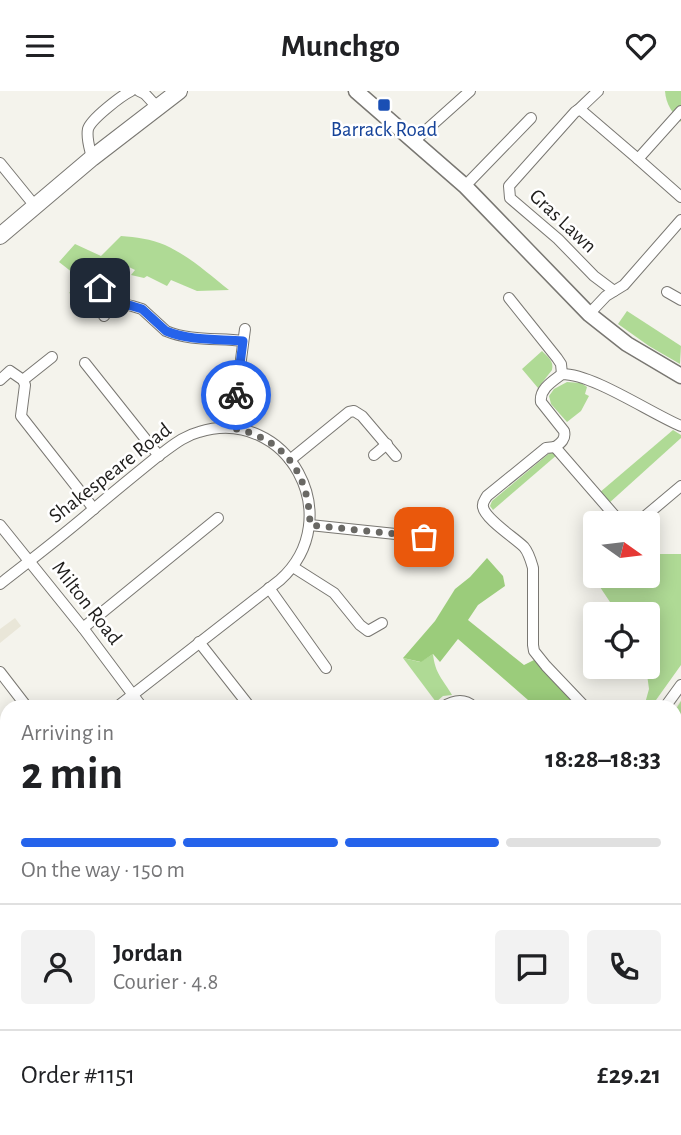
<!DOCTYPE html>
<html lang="en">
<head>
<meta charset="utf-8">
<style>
	body { margin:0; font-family:"Alegreya Sans",sans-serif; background:#f2f2f2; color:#202124; height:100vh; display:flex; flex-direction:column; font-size:26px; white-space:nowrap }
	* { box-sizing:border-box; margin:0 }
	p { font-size:23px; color:#757577 }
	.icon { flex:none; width:38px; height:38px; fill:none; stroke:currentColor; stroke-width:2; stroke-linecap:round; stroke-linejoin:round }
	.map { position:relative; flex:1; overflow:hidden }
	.details { position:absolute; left:0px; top:609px; width:682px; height:436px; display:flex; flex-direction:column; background:#fff; border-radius:21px 21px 0 0; box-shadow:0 4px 18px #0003 }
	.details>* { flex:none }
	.needle { width:46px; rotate:104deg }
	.buttons { position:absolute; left:583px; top:420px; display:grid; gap:14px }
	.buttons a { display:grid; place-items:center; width:77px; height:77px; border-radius:7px; background:#fff; box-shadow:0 4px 18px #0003; font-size:35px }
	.pin { position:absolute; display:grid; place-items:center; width:60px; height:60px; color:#fff; margin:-30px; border-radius:14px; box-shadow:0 4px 10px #0006 }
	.courier { position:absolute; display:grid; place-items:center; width:70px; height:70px; margin:-35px; border:5px solid #2563eb; border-radius:50%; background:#fff; color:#222; box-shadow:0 2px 9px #0007 }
	.headline em { font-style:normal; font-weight:600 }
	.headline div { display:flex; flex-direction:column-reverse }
	.headline { display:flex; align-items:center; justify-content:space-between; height:119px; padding:0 21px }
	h1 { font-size:46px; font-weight:600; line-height:52px }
	.bar { display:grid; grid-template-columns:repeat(4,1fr); gap:10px 7px; align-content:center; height:84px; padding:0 21px }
	.bar i { height:9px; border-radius:5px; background:#e0e0e0 }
	.bar .active { background:#2563eb }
	.bar p { grid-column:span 4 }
	.line { display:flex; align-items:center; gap:18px; padding:0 21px; border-top:2px solid #e0e0e0 }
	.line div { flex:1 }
	.round { display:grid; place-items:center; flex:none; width:74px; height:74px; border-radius:7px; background:#f2f2f2 }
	header { display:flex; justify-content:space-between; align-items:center; height:91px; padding:0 21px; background:#fff; font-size:32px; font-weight:600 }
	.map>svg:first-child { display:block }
	.built { fill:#e9e6d8 }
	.green { fill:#afda95 }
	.forest { fill:#9bcc7b }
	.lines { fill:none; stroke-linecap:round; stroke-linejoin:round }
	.street-casing { stroke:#797772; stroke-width:12 }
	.secondary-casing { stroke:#797772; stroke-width:17 }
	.primary-casing { stroke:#797772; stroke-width:18 }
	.street { stroke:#fff; stroke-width:10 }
	.secondary { stroke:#fff; stroke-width:14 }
	.primary { stroke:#fff; stroke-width:16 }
	.done { stroke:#696864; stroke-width:7; stroke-dasharray:0 12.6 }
	.route { stroke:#2563eb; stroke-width:9 }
	.transit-dot { fill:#1a4fb4; stroke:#fff; stroke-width:2.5 }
	.labels { text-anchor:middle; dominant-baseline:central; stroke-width:5; stroke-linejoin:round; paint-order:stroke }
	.transit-label { font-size:21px; fill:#164399; stroke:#fff }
	.street-label { font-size:21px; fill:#1e1d1b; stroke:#fff }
</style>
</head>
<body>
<header><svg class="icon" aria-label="menu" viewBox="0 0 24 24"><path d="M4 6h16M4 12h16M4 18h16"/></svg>Munchgo<svg class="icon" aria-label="heart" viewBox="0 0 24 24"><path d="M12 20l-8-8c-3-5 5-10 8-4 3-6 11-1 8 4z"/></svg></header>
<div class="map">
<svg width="681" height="1044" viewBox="0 0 681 1044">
	<rect width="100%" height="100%" fill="#f4f3ec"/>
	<g class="built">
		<path d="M 15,527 L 21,535 L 0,552 L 0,538 Z"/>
		<path d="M 681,609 L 681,1019 L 676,1023 L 676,616 Z"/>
		<path d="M 681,1023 L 681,1044 L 657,1044 L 664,1038 L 676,1038 L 676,1028 Z"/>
		<path d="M 614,1038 L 655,1038 L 646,1044 L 616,1044 Z"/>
	</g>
	<g class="green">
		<path d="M 665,0 L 681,0 L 681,31 C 672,21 666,14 665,0 Z"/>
		<path d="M 121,145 C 136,146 151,148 165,154 C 189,165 209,183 229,199 L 197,200 L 171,189 L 167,195 L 147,185 L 144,187 L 131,184 L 135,179 L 119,171 L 87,208 L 69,202 L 82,189 L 59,171 L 75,153 L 101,165 Z"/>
		<path d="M 627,220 L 681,255 L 680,273 L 649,255 L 618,233 Z"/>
		<path d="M 542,260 C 548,266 554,270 552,279 L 538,297 L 522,278 Z"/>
		<path d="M 567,291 L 581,292 L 587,296 L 585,303 L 589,305 L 581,320 L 567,331 L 551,313 L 549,305 L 554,298 Z"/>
		<path d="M 673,339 L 681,344 L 681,347 L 608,413 L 599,402 Z"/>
		<path d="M 552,360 L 558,363 L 493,419 L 490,415 L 492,410 Z"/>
		<path d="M 648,463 L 681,463 L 681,574 L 651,616 L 644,616 L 649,598 L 646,576 L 648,576 L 648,523 L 618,523 L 594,487 L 596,485 L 648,485 Z"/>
		<path d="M 433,563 C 435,583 443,588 452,604 L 443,605 L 436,611 L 403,567 L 420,571 Z"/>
		<path d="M 681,610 L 681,677 L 676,674 L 676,618 Z"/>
		<path d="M 676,687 L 681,689 L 681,795 L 676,798 Z"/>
	</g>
	<path class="forest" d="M 487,467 L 503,485 L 505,495 L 478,514 L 468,529 L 524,574 L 534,569 L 561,594 L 581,616 L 536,616 L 458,548 L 440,571 L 433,563 L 421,571 L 403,567 L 435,530 L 455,498 L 470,486 Z"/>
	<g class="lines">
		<defs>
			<g id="street">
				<path d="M 139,0 L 145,3 L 158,17"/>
				<path d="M 598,0 L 578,19 L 575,21 L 509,95 L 510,107 L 558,148 L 594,185 L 614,200"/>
				<path d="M 578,19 L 582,20 L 638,68 L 681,20"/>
				<path d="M 413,51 L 470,0"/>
				<path d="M 92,67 C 90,58 86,48 88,38 C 91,28 121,5 131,0"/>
				<path d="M 638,68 L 681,106"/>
				<path d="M 0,72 L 35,115"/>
				<path d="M 465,95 L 531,27"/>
				<path d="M 100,197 L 114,211 L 132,215 L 142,218 L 166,240 C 190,250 217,247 243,250"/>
				<path d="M 667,201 L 681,209"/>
				<path d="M 509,207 L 557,267 L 561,273 L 562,283"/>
				<path d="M 589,223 L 606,205 L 624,194 L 681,129"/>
				<path d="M 104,225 L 114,211"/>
				<path d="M 85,272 L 159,365"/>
				<path d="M 0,289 L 10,280 L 23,289 L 25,294 L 21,325 L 94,418"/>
				<path d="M 23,289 L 52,266"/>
				<path d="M 232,337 L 245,238"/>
				<path d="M 555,356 L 546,357 L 487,405 C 485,409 482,411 483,416 C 485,428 515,447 524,456 C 529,462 531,470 533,477 L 533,554 L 534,560 L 546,575 L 585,616"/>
				<path d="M 555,356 C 561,352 566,348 564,340 L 541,311 C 539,298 553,290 562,283 C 593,283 650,322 681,335"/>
				<path d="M 555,356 L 621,432"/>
				<path d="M 374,364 L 387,353"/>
				<path d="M 290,369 L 349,321 L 354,320 L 362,325 L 396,365"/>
				<path d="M 637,432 L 681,395"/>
				<path d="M 0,434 L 83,537 L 142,616"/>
				<path d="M 310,434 L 424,446"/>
				<path d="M 293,476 L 334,502 L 360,534 L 368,540 L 382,532"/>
				<path d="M 0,493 C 32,468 65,443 96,416 C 116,399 137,382 158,365 C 171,356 183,345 199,341 C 287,314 349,427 280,489 L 117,616"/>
				<path d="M 269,497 L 326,577"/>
				<path d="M 83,537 L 218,427"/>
				<path d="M 199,551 L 250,616"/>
				<path d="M 0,581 L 27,616"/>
				<path d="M 443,616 C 454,609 464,607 474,616"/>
				<path d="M 665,616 L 681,594"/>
				<path d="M 0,719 L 7,706"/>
				<path d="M 0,730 L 7,738"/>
				<path d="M 0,861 L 7,870"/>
				<path d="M 0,1000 L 7,1009"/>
				<path d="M 75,1038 L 128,1043 L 138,1038"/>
				<path d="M 368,1038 L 373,1044"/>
				<path d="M 603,1038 L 606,1044"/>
				<path d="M 285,1044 L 289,1038"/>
			</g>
			<path id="secondary" d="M 356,0 L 465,95 L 589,223 L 627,253 L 681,285"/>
			<path id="primary" d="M 0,145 L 92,67 L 179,0"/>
		</defs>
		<use href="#street" class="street-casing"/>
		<use href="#secondary" class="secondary-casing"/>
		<use href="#primary" class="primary-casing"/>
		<use href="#street" class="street"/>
		<use href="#secondary" class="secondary"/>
		<use href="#primary" class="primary"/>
	</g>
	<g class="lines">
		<path class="done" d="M 236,304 L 232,337 C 284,347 309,382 310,434 L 424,446"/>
		<path class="route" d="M 100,197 L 114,211 L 132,215 L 142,218 L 166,240 C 190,250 218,248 243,250 L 236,304"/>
	</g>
	<rect class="transit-dot" x="377" y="7" width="14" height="14" rx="3.5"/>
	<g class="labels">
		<g class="transit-label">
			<text x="384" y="38">Barrack Road</text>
		</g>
		<g class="street-label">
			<text transform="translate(563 130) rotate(43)">Gras Lawn</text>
			<text transform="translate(110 382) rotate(-38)">Shakespeare Road</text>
			<text transform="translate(87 512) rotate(52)">Milton Road</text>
		</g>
	</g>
</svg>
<div class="buttons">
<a><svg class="needle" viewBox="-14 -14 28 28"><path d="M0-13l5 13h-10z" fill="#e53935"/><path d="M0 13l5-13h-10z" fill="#757577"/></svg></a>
<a><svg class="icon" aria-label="locate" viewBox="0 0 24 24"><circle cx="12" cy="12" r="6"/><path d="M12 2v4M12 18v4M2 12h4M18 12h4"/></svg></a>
</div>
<div class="pin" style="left:424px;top:446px;background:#ea580c"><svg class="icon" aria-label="bag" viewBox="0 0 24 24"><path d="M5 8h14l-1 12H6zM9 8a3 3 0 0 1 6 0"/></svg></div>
<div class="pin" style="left:100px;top:197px;background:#1f2937"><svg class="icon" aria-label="home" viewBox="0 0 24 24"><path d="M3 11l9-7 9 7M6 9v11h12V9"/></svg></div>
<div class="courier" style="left:236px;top:304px"><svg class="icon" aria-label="bike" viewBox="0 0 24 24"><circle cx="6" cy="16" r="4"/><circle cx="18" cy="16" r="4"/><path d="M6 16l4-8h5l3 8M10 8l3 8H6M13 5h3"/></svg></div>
<section class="details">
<div class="headline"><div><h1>2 min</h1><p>Arriving in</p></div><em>18:28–18:33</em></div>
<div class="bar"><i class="active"></i><i class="active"></i><i class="active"></i><i></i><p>On the way · 150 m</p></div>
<div class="line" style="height:126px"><a class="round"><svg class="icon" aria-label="person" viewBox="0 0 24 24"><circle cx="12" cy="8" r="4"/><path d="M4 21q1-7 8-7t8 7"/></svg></a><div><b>Jordan</b><p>Courier · 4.8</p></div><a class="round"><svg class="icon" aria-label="chat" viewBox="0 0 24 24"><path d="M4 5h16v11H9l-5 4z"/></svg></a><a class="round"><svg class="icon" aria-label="phone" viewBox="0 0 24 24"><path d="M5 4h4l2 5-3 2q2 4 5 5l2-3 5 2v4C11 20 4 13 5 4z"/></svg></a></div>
<div class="line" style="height:91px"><div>Order #1151</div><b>£29.21</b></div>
</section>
</div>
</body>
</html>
